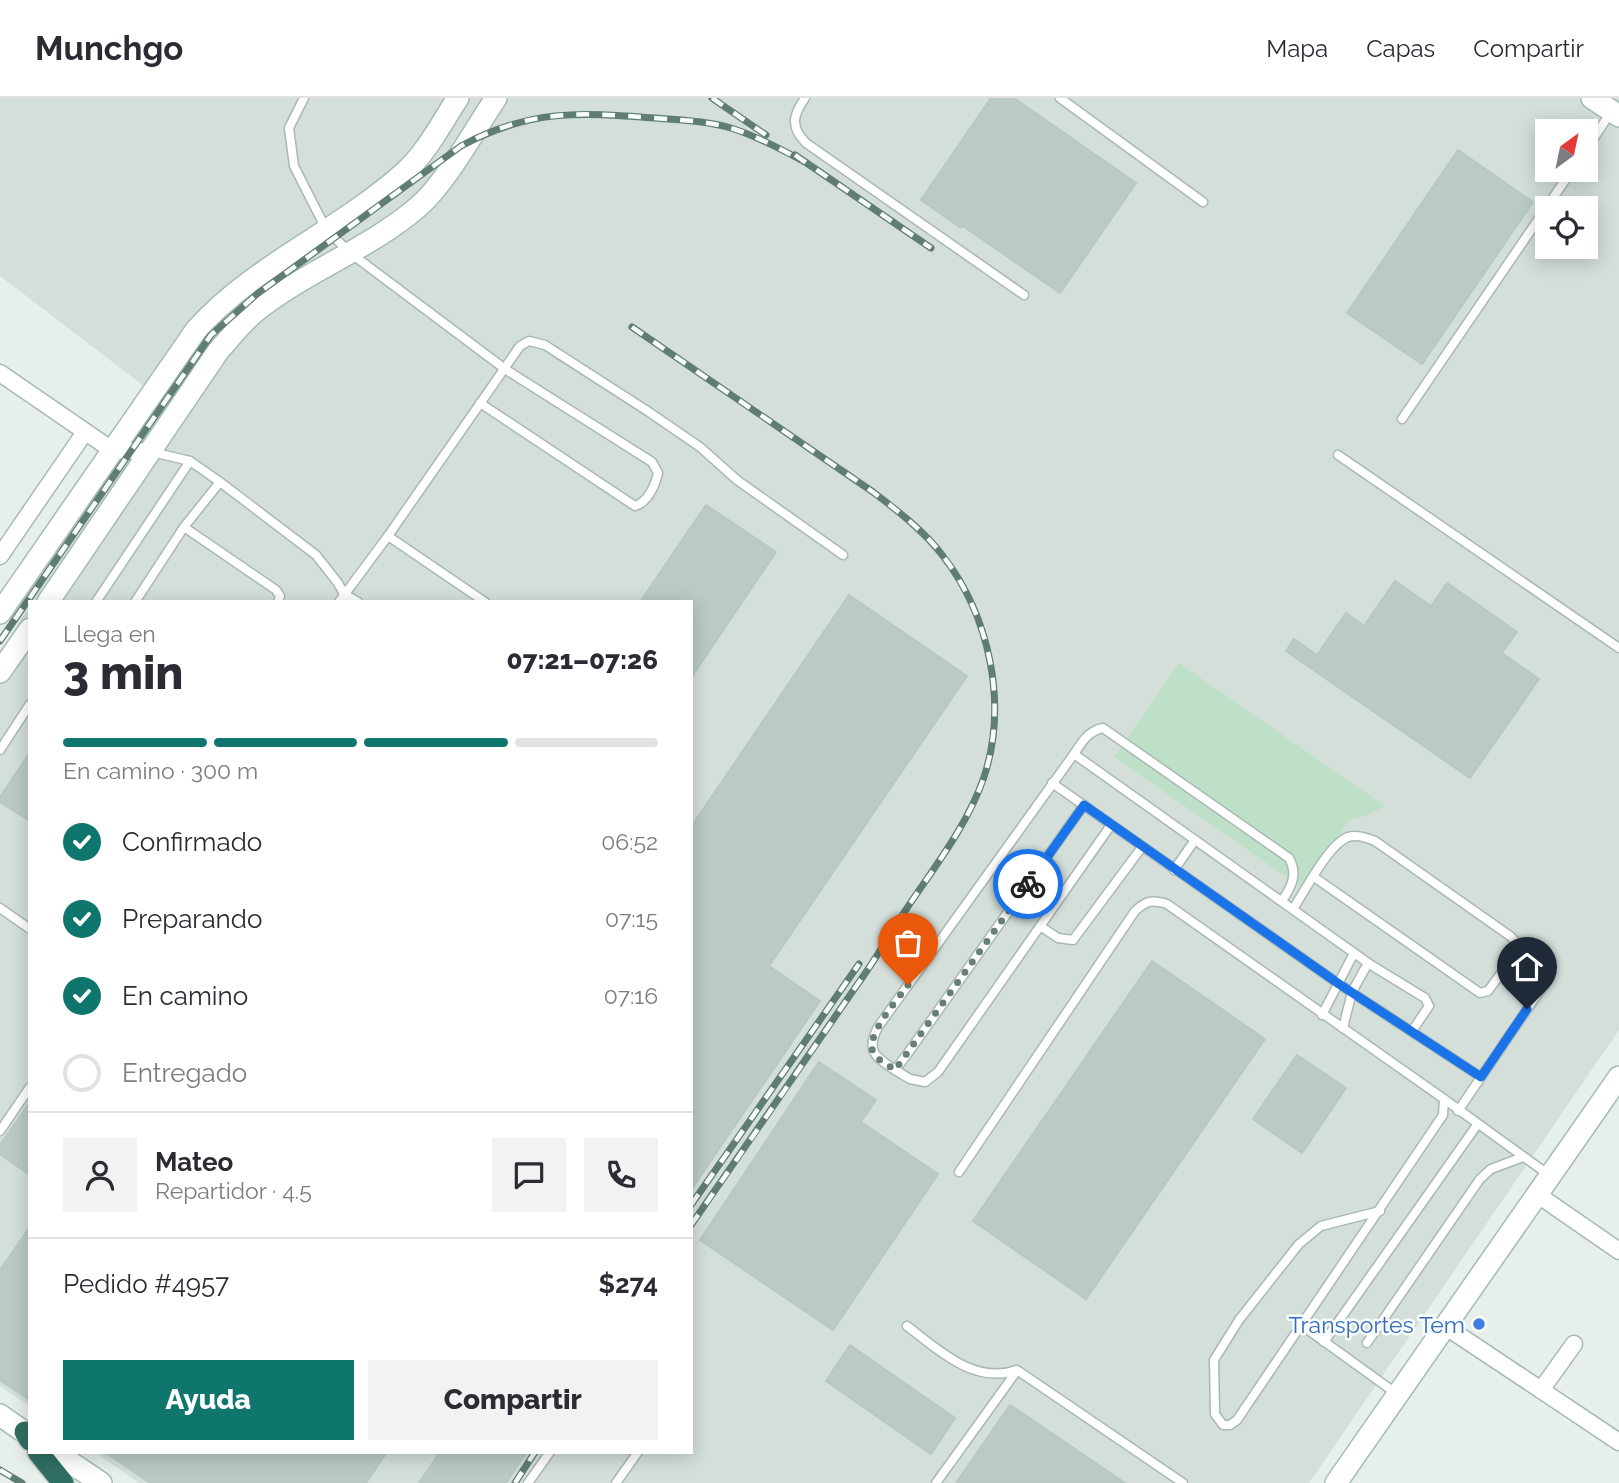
<!DOCTYPE html>
<html lang="es">
<head>
<meta charset="utf-8">
<style>
	body { margin:0; font-family:Raleway,sans-serif; background:#f2f2f3; color:#2b2b33; height:100vh; display:flex; flex-direction:column; font-size:26px; white-space:nowrap }
	* { box-sizing:border-box; margin:0 }
	p { font-size:23px; color:#7c7c81 }
	.icon { flex:none; width:38px; height:38px; fill:none; stroke:currentColor; stroke-width:2; stroke-linecap:round; stroke-linejoin:round }
	.map { position:relative; flex:1; overflow:hidden }
	.side { position:absolute; left:28px; top:502px; width:665px; height:854px; display:flex; flex-direction:column; background:#fff; border-radius:0px; box-shadow:0 4px 18px #0003 }
	.side>* { flex:none }
	.needle { width:46px; rotate:33deg }
	.buttons { position:absolute; left:1535px; top:21px; display:grid; gap:14px }
	.buttons a { display:grid; place-items:center; width:63px; height:63px; border-radius:0px; background:#fff; box-shadow:0 4px 18px #0003; font-size:35px }
	.pin { position:absolute; display:grid; place-items:center; width:60px; height:60px; color:#fff; margin:-72px -30px; border-radius:50% 50% 50% 0; rotate:-45deg; box-shadow:0 0 7px #0007 }
	.pin .icon { rotate:45deg }
	.courier { position:absolute; display:grid; place-items:center; width:70px; height:70px; margin:-35px; border:5px solid #1a73e8; border-radius:50%; background:#fff; color:#222; box-shadow:0 2px 9px #0007 }
	.summary em { font-style:normal; font-weight:800 }
	.summary div { display:flex; flex-direction:column-reverse }
	.summary { display:flex; align-items:center; justify-content:space-between; height:119px; padding:0 35px }
	h1 { font-size:46px; font-weight:800; line-height:52px }
	.bar { display:grid; grid-template-columns:repeat(4,1fr); gap:10px 7px; align-content:center; height:84px; padding:0 35px }
	.bar i { height:9px; border-radius:5px; background:#e1e1e2 }
	.bar .selected { background:#0f766e }
	.bar p { grid-column:span 4 }
	.line { display:flex; align-items:center; gap:18px; padding:0 35px; border-top:2px solid #e1e1e2 }
	.line div { flex:1 }
	.round { display:grid; place-items:center; flex:none; width:74px; height:74px; border-radius:0px; background:#f2f2f3 }
	ol { padding:0 35px; list-style:none }
	li { display:flex; align-items:center; gap:21px; height:77px }
	li p { margin-inline-start:auto }
	li .icon { padding:7px; border-radius:50%; background:#0f766e; color:#fff; stroke-width:4 }
	li:last-child { color:#7c7c81 }
	li i { width:38px; height:38px; border:4px solid #e1e1e2; border-radius:50% }
	.button { display:flex; gap:14px; margin-top:auto; padding:14px 35px }
	.button a { flex:1; height:80px; border-radius:0px; background:#0f766e; color:#fff; font-size:28px; font-weight:800; line-height:80px; text-align:center }
	.button a+a { background:#f2f2f3; color:#2b2b33 }
	header { display:flex; align-items:center; gap:42px; box-sizing:border-box; height:98px; padding:0 35px; background:#fff; border-bottom:2px solid #e1e1e2 }
	header strong { font-size:33px }
	nav { display:flex; gap:38px; margin-inline-start:auto; font-size:24px }
	.map>svg:first-child { display:block }
	.built { fill:#d4dfda; fill-rule:evenodd }
	.green { fill:#bfe0c8 }
	.building { fill:#bbcac4; stroke:#b8c9c2; stroke-width:2 }
	.lines { fill:none; stroke-linecap:round; stroke-linejoin:round }
	.lane-casing { stroke:#a8b8b2; stroke-width:11 }
	.street-casing { stroke:#a8b8b2; stroke-width:19 }
	.secondary-casing { stroke:#a4bbb3; stroke-width:24 }
	.highway-casing { stroke:#c2cac8; stroke-width:24 }
	.lane { stroke:#fff; stroke-width:8 }
	.street { stroke:#fff; stroke-width:16 }
	.secondary { stroke:#fff; stroke-width:21 }
	.highway { stroke:#2f6f62; stroke-width:21 }
	.rail-casing { stroke:#5f7d75; stroke-width:7 }
	.rail { stroke:#f7fbf9; stroke-width:4.5; stroke-dasharray:13; stroke-linecap:butt }
	.done { stroke:#687f78; stroke-width:7; stroke-dasharray:0 12.6 }
	.route { stroke:#1a73e8; stroke-width:9 }
	.shop-dot { fill:#3f7fe0; stroke:#f7fbf9; stroke-width:2.5 }
	.labels { text-anchor:middle; dominant-baseline:central; stroke-width:5; stroke-linejoin:round; paint-order:stroke }
	.shop-label { font-size:23px; fill:#366cbe; stroke:#f7fbf9; text-anchor:end }
</style>
</head>
<body>
<header>
<strong>Munchgo</strong>
<nav><a>Mapa</a><a>Capas</a><a>Compartir</a></nav>
</header>
<div class="map">
<svg width="1619" height="1385" viewBox="0 0 1619 1385">
	<rect width="100%" height="100%" fill="#e6efeb"/>
	<g class="built">
		<path d="M 0,0 L 1619,0 L 1619,932 L 1309,1385 L 139,1385 L 96,1355 L 691,1354 L 691,504 L 31,504 L 157,298 L 0,178 ZM 1547,33 L 1586,33 L 1586,72 L 1547,72 ZM 1547,110 L 1586,110 L 1586,149 L 1547,149 Z"/>
		<path d="M 30,507 L 30,1308 L 0,1288 L 0,555 Z"/>
	</g>
	<path class="green" d="M 1179,565 L 1385,708 L 1366,718 L 1349,722 L 1302,790 L 1114,659 Z"/>
	<g class="building">
		<path d="M 991,0 L 1014,0 L 1136,85 L 1060,195 L 963,128 L 961,130 L 921,102 Z"/>
		<path d="M 1458,52 L 1533,104 L 1422,266 L 1347,215 Z"/>
		<path d="M 706,407 L 776,454 L 691,580 L 691,504 L 640,504 Z"/>
		<path d="M 1395,483 L 1431,508 L 1447,485 L 1517,534 L 1502,555 L 1539,581 L 1470,680 L 1286,553 L 1294,541 L 1317,557 L 1346,515 L 1364,528 Z"/>
		<path d="M 849,497 L 967,578 L 769,868 L 820,903 L 691,1092 L 691,729 Z"/>
		<path d="M 30,654 L 30,723 L 0,704 L 0,699 Z"/>
		<path d="M 1152,863 L 1265,941 L 1086,1201 L 973,1123 Z"/>
		<path d="M 1297,957 L 1346,990 L 1302,1055 L 1253,1021 Z"/>
		<path d="M 819,964 L 876,1002 L 861,1024 L 938,1076 L 833,1232 L 700,1142 Z"/>
		<path d="M 30,1004 L 30,1077 L 0,1056 L 0,1047 Z"/>
		<path d="M 30,1129 L 30,1302 L 0,1282 L 0,1172 Z"/>
		<path d="M 850,1247 L 955,1320 L 931,1356 L 826,1283 Z"/>
		<path d="M 1010,1307 L 1125,1385 L 956,1385 Z"/>
		<path d="M 105,1354 L 387,1354 L 366,1385 L 150,1385 Z"/>
		<path d="M 440,1354 L 527,1354 L 506,1385 L 419,1385 Z"/>
	</g>
	<g class="lines">
		<defs>
			<g id="lane">
				<path d="M 304,0 L 289,30 L 294,68 L 326,131 L 349,154 L 505,271 L 652,364 L 658,375 C 655,388 648,404 635,408 L 480,305"/>
				<path d="M 805,0 C 793,17 790,29 806,45 L 1024,197"/>
				<path d="M 1060,0 L 1203,104"/>
				<path d="M 1586,52 L 1611,14"/>
				<path d="M 1402,321 L 1572,72"/>
				<path d="M 152,354 L 190,363 L 220,384 L 316,457 L 338,485 L 344,496 L 358,504"/>
				<path d="M 1338,357 L 1619,550"/>
				<path d="M 184,429 L 220,384"/>
				<path d="M 388,438 L 485,504"/>
				<path d="M 96,504 L 190,363"/>
				<path d="M 135,504 L 184,429 L 276,492 L 280,498 L 278,504"/>
				<path d="M 339,504 L 388,438 L 520,248 L 529,243 L 545,247 L 646,312 L 700,349 L 737,382 L 843,457"/>
				<path d="M 0,652 L 30,606"/>
				<path d="M 1074,656 C 1082,644 1088,633 1103,630 L 1289,760 C 1298,776 1292,788 1282,803"/>
				<path d="M 1052,685 L 1339,886 L 1481,979"/>
				<path d="M 1084,707 L 908,955 L 895,972 C 874,958 866,953 878,929 L 1074,656 L 1371,867 L 1425,900 L 1429,908 L 1412,933"/>
				<path d="M 1174,772 L 1195,742"/>
				<path d="M 0,810 L 30,831"/>
				<path d="M 1293,811 C 1305,793 1328,747 1348,739 C 1357,736 1366,740 1375,743 L 1510,838 L 1515,843 L 1516,855 L 1488,893 L 1480,895 L 1314,779"/>
				<path d="M 1040,828 L 1058,840 L 1073,842 L 1142,749"/>
				<path d="M 1322,917 L 1354,855"/>
				<path d="M 1343,930 L 1352,894 L 1368,865"/>
				<path d="M 895,972 L 910,981 L 925,984 L 938,974 L 1111,727"/>
				<path d="M 1444,1001 L 1549,1077"/>
				<path d="M 1458,1013 L 1543,888"/>
				<path d="M 0,1033 L 30,989"/>
				<path d="M 959,1074 L 1135,813 C 1146,803 1152,801 1167,806 L 1444,1001 L 1443,1017 L 1237,1322 L 1230,1327 L 1223,1327 L 1215,1316 L 1214,1262 L 1239,1222 L 1299,1146 L 1321,1128 L 1380,1113"/>
				<path d="M 1300,1226 L 1397,1296"/>
				<path d="M 907,1228 C 939,1252 974,1287 1017,1272 L 1183,1385"/>
				<path d="M 1324,1244 L 1477,1027"/>
				<path d="M 1367,1245 L 1480,1081 L 1491,1071 L 1523,1059"/>
				<path d="M 528,1385 L 550,1354"/>
				<path d="M 616,1385 L 638,1354"/>
				<path d="M 936,1385 L 1016,1274"/>
			</g>
			<g id="street">
				<path d="M 0,275 L 112,352 L 152,354"/>
				<path d="M 0,458 L 85,334"/>
				<path d="M 1538,1097 L 1619,1153"/>
				<path d="M 1445,1228 L 1619,1344"/>
				<path d="M 1541,1292 L 1574,1246"/>
			</g>
			<g id="secondary">
				<path d="M 1592,0 L 1619,18"/>
				<path d="M 48,504 L 219,252 C 231,239 242,224 256,213 C 306,173 369,151 418,109 C 446,85 475,31 496,0"/>
				<path d="M 0,515 L 196,232 C 255,166 340,133 405,74 C 427,54 442,24 458,0"/>
				<path d="M 0,574 L 30,531"/>
				<path d="M 0,1317 L 30,1338"/>
				<path d="M 55,1354 L 101,1385"/>
				<path d="M 1336,1385 L 1619,979"/>
			</g>
			<g id="highway">
				<path d="M 25,1334 L 30,1342"/>
				<path d="M 38,1354 L 63,1385"/>
			</g>
		</defs>
		<use href="#lane" class="lane-casing"/>
		<use href="#street" class="street-casing"/>
		<use href="#secondary" class="secondary-casing"/>
		<use href="#highway" class="highway-casing"/>
		<use href="#lane" class="lane"/>
		<use href="#street" class="street"/>
		<use href="#secondary" class="secondary"/>
		<use href="#highway" class="highway"/>
		<defs>
			<g id="rail">
				<path d="M 712,0 L 766,37"/>
				<path d="M 795,57 L 931,150"/>
				<path d="M 632,229 L 873,394 C 898,413 924,433 943,458 C 990,519 1008,606 984,679 C 968,726 936,767 909,807 C 891,834 876,861 857,887 C 802,967 747,1047 691,1127"/>
				<path d="M 0,543 L 211,237 L 257,196 L 461,48 C 530,11 579,14 654,20 C 681,22 708,23 734,31 C 758,39 781,51 803,63"/>
				<path d="M 691,1107 L 859,866"/>
				<path d="M 0,1372 L 22,1385"/>
				<path d="M 515,1385 L 535,1354"/>
			</g>
		</defs>
		<use href="#rail" class="rail-casing"/>
		<use href="#rail" class="rail"/>
	</g>
	<g class="lines">
		<path class="done" d="M 908,887 C 898,901 865,938 873,954 C 877,962 888,967 895,972 L 1028,786"/>
		<path class="route" d="M 1028,786 L 1084,707 L 1339,886 L 1481,979 L 1527,911"/>
	</g>
	<circle class="shop-dot" cx="1479" cy="1226" r="7"/>
	<g class="labels">
		<g class="shop-label">
			<text x="1465" y="1226">Transportes Tem</text>
		</g>
	</g>
</svg>
<div class="buttons">
<a><svg class="needle" viewBox="-14 -14 28 28"><path d="M0-13l5 13h-10z" fill="#e53935"/><path d="M0 13l5-13h-10z" fill="#7c7c81"/></svg></a>
<a><svg class="icon" aria-label="locate" viewBox="0 0 24 24"><circle cx="12" cy="12" r="6"/><path d="M12 2v4M12 18v4M2 12h4M18 12h4"/></svg></a>
</div>
<div class="pin" style="left:908px;top:887px;background:#ea580c"><svg class="icon" aria-label="bag" viewBox="0 0 24 24"><path d="M5 8h14l-1 12H6zM9 8a3 3 0 0 1 6 0"/></svg></div>
<div class="pin" style="left:1527px;top:911px;background:#1f2937"><svg class="icon" aria-label="home" viewBox="0 0 24 24"><path d="M3 11l9-7 9 7M6 9v11h12V9"/></svg></div>
<div class="courier" style="left:1028px;top:786px"><svg class="icon" aria-label="bike" viewBox="0 0 24 24"><circle cx="6" cy="16" r="4"/><circle cx="18" cy="16" r="4"/><path d="M6 16l4-8h5l3 8M10 8l3 8H6M13 5h3"/></svg></div>
<section class="side">
<div class="summary"><div><h1>3 min</h1><p>Llega en</p></div><em>07:21–07:26</em></div>
<div class="bar"><i class="selected"></i><i class="selected"></i><i class="selected"></i><i></i><p>En camino · 300 m</p></div>
<ol>
<li><svg class="icon" aria-label="check" viewBox="0 0 24 24"><path d="M5 12l5 5 9-10"/></svg>Confirmado<p>06:52</p></li>
<li><svg class="icon" aria-label="check" viewBox="0 0 24 24"><path d="M5 12l5 5 9-10"/></svg>Preparando<p>07:15</p></li>
<li><svg class="icon" aria-label="check" viewBox="0 0 24 24"><path d="M5 12l5 5 9-10"/></svg>En camino<p>07:16</p></li>
<li><i></i>Entregado</li>
</ol>
<div class="line" style="height:126px"><a class="round"><svg class="icon" aria-label="person" viewBox="0 0 24 24"><circle cx="12" cy="8" r="4"/><path d="M4 21q1-7 8-7t8 7"/></svg></a><div><b>Mateo</b><p>Repartidor · 4.5</p></div><a class="round"><svg class="icon" aria-label="chat" viewBox="0 0 24 24"><path d="M4 5h16v11H9l-5 4z"/></svg></a><a class="round"><svg class="icon" aria-label="phone" viewBox="0 0 24 24"><path d="M5 4h4l2 5-3 2q2 4 5 5l2-3 5 2v4C11 20 4 13 5 4z"/></svg></a></div>
<div class="line" style="height:91px"><div>Pedido #4957</div><b>$274</b></div>
<div class="button"><a>Ayuda</a><a>Compartir</a></div>
</section>
</div>
</body>
</html>
